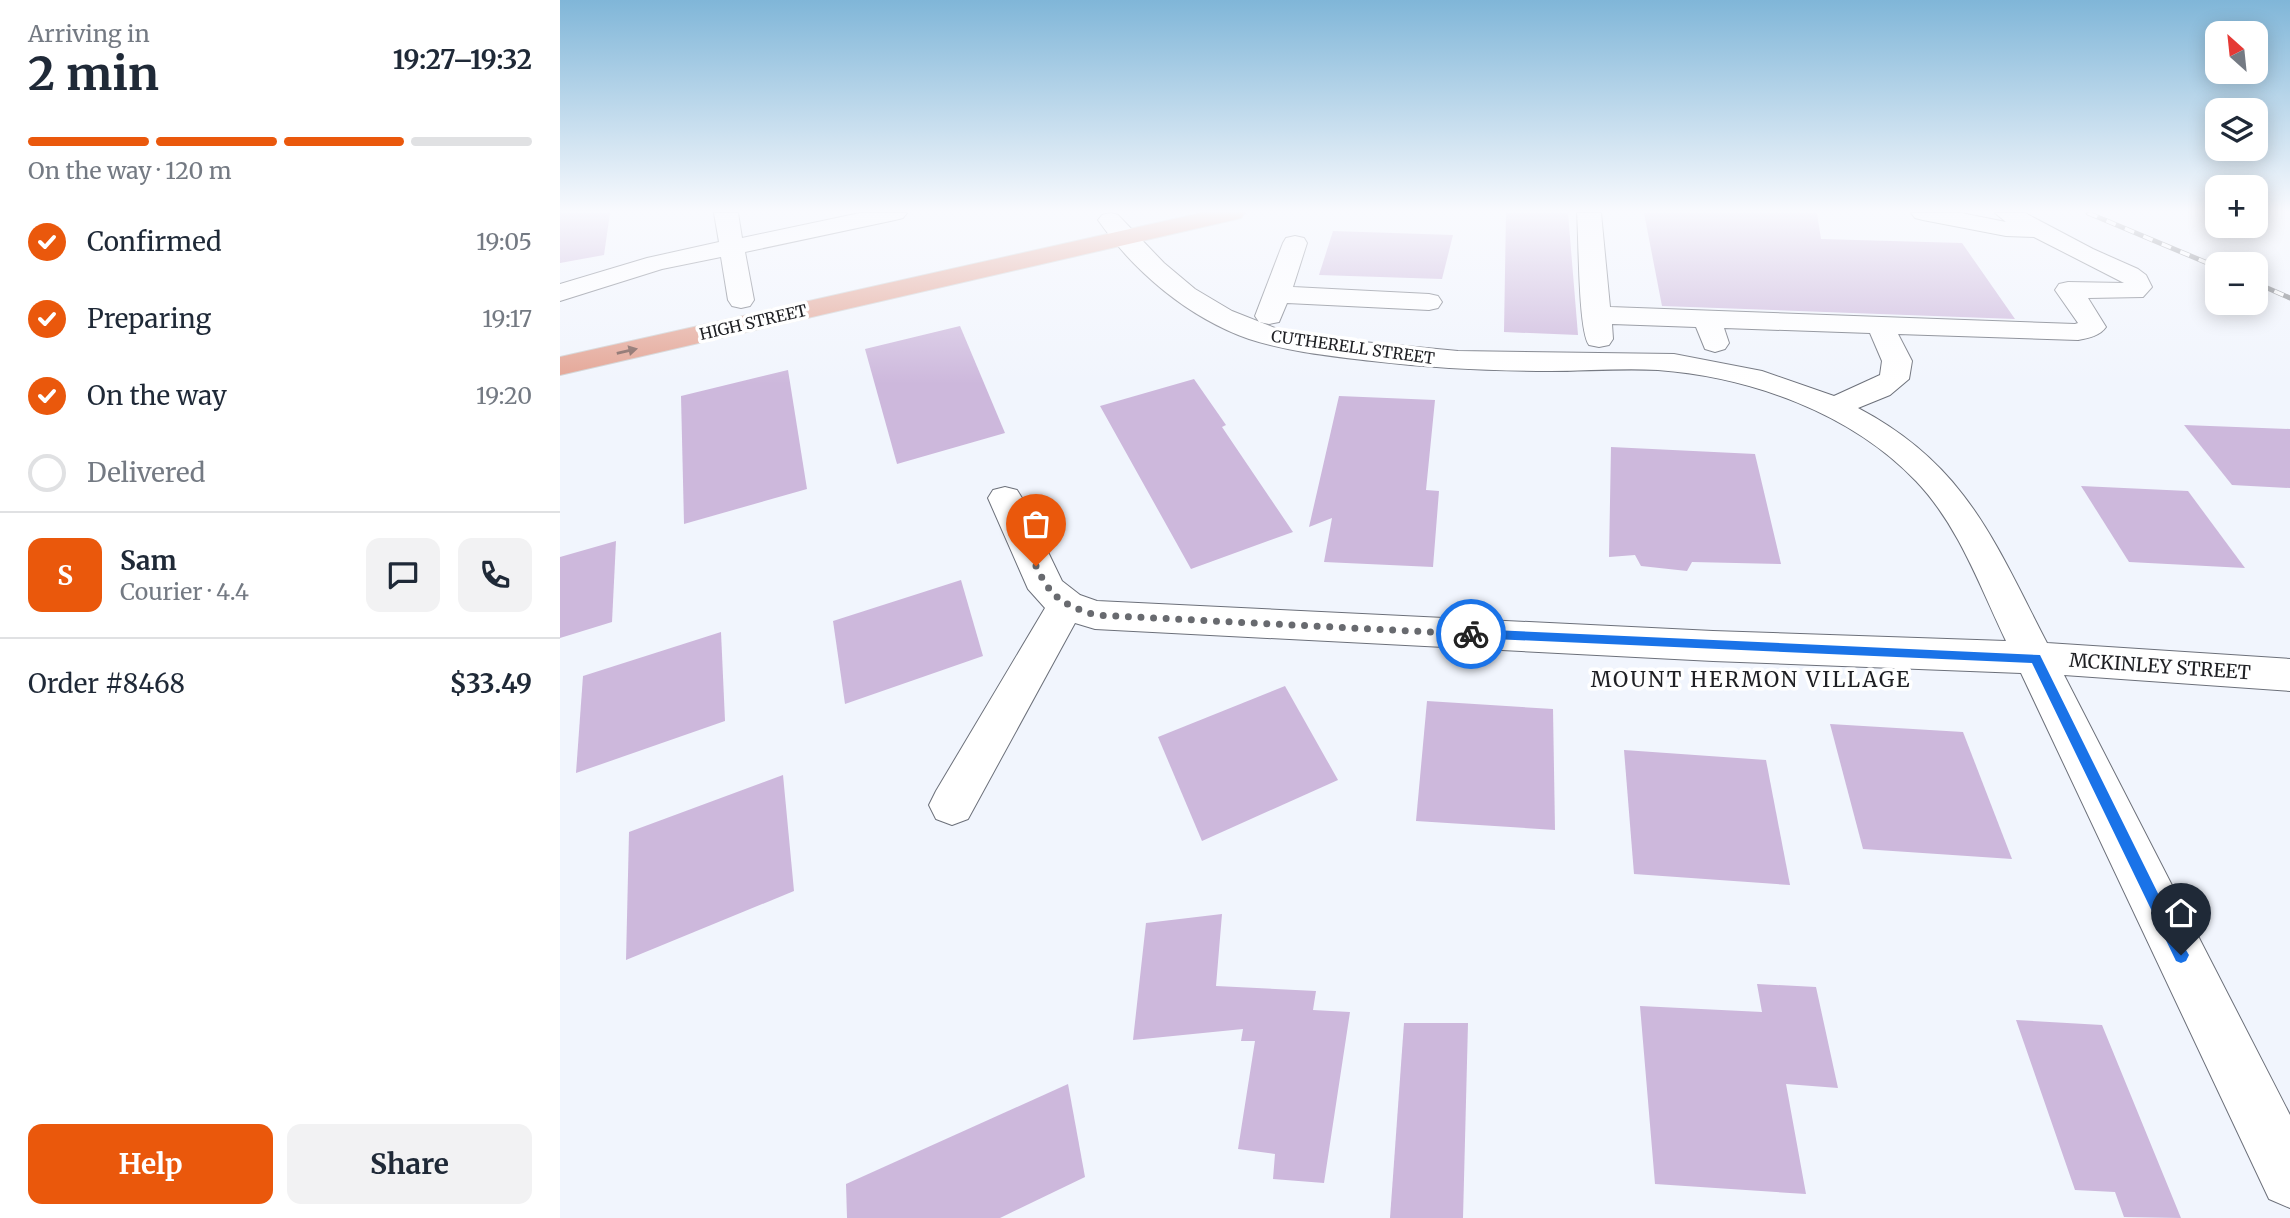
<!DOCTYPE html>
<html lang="en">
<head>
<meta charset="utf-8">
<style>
	body { margin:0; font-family:Merriweather,serif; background:#f2f2f3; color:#1f2937; height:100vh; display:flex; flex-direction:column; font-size:26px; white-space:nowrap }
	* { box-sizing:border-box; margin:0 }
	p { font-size:23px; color:#747a83 }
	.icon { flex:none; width:38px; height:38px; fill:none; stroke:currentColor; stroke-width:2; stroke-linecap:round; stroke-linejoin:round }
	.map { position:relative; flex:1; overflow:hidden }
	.panel { display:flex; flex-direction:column; background:#fff; width:560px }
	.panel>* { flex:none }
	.needle { width:46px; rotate:333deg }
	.controls { position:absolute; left:1645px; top:21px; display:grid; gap:14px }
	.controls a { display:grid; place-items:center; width:63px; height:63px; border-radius:14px; background:#fff; box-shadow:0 4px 18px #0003; font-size:35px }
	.pin { position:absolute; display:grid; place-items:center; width:60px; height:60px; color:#fff; margin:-72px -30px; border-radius:50% 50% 50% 0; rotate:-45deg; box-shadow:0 0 7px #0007 }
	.pin .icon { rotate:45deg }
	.courier { position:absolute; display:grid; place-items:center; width:70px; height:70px; margin:-35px; border:5px solid #1a73e8; border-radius:50%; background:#fff; color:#222; box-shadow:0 2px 9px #0007 }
	.head em { font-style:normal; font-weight:700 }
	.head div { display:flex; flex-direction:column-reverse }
	.head { display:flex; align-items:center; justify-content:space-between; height:119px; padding:0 28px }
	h1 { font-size:46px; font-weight:700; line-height:52px }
	.bar { display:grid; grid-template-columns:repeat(4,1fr); gap:10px 7px; align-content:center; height:84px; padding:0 28px }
	.bar i { height:9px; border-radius:5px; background:#e0e1e3 }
	.bar .selected { background:#ea580c }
	.bar p { grid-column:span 4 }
	.line { display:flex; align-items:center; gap:18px; padding:0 28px; border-top:2px solid #e0e1e3 }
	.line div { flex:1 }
	.round { display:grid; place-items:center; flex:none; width:74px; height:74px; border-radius:14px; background:#f2f2f3 }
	ol { padding:0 28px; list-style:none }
	li { display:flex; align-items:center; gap:21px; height:77px }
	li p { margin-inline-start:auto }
	li .icon { padding:7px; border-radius:50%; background:#ea580c; color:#fff; stroke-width:4 }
	li:last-child { color:#747a83 }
	li i { width:38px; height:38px; border:4px solid #e0e1e3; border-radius:50% }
	.action { display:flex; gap:14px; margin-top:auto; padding:14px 28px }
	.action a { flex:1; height:80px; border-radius:14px; background:#ea580c; color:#fff; font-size:28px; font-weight:700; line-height:80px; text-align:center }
	.action a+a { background:#f2f2f3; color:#1f2937 }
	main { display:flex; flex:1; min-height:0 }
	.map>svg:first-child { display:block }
	.building { fill:#cdb8dc }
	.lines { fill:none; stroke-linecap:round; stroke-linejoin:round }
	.minor-casing { stroke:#6c707a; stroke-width:2 }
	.major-casing { stroke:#d2d2d3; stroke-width:2 }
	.minor { fill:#fff; fill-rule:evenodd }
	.major { fill:#e4a595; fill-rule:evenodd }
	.rail-casing { stroke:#717378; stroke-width:5 }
	.rail { stroke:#fff; stroke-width:3.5; stroke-dasharray:10; stroke-linecap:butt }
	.oneway { fill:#81625c }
	.route { fill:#1a73e8 }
	.done { stroke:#686a6f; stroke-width:7; stroke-dasharray:0 12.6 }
	.labels { text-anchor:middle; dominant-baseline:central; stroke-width:7; stroke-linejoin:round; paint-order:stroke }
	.far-street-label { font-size:16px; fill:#1e1f23; stroke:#fff }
	.street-label { font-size:19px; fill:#1e1f23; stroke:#fff }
	.neighbourhood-label { font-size:21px; letter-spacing:2px; fill:#1e1f23; stroke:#fff }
</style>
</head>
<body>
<main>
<section class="panel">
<div class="head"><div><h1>2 min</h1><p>Arriving in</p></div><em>19:27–19:32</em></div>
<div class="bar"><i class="selected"></i><i class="selected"></i><i class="selected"></i><i></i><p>On the way · 120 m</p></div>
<ol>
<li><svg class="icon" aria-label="check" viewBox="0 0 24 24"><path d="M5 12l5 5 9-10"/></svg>Confirmed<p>19:05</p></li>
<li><svg class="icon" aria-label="check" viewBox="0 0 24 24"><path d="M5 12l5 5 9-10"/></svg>Preparing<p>19:17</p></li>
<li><svg class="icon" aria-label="check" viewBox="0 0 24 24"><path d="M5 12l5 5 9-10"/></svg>On the way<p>19:20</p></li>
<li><i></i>Delivered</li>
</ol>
<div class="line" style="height:126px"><b class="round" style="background:#ea580c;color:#fff">S</b><div><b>Sam</b><p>Courier · 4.4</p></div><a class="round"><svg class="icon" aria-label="chat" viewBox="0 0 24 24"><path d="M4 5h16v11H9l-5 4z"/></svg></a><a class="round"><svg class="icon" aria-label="phone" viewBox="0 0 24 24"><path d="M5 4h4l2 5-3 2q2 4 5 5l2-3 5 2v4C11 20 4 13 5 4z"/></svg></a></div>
<div class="line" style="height:91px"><div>Order #8468</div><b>$33.49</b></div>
<div class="action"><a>Help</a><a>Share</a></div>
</section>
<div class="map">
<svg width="1730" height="1218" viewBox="0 0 1730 1218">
	<rect width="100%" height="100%" fill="#f1f5fd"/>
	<g class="building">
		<path d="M 0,213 L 50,213 L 44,255 L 0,263 Z"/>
		<path d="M 946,213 L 1008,213 L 1018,335 L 944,332 Z"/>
		<path d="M 1084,213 L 1257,213 L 1261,239 L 1402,243 L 1455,319 L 1102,306 Z"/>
		<path d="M 773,231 L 893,235 L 882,279 L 759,275 Z"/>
		<path d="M 400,326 L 445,433 L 337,464 L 305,349 Z"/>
		<path d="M 228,370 L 247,489 L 124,524 L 121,396 Z"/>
		<path d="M 634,379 L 666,425 L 662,427 L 733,532 L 631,569 L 540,406 Z"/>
		<path d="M 779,396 L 875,400 L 866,490 L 879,491 L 873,567 L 764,562 L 772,518 L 749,527 Z"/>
		<path d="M 1624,425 L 1730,429 L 1730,488 L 1672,485 Z"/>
		<path d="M 1051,447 L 1195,454 L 1221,564 L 1132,562 L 1127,571 L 1081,566 L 1075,555 L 1049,557 Z"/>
		<path d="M 1521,486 L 1628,491 L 1685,568 L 1569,562 Z"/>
		<path d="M 56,541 L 52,622 L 0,638 L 0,557 Z"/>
		<path d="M 401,580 L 423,656 L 285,704 L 273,621 Z"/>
		<path d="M 161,632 L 165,721 L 16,773 L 23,676 Z"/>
		<path d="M 725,686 L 778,780 L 642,841 L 598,737 Z"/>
		<path d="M 867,701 L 993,709 L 995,830 L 856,821 Z"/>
		<path d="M 1270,724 L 1403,732 L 1452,859 L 1303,849 Z"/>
		<path d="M 1064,750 L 1206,760 L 1230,885 L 1074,874 Z"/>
		<path d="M 223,775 L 234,891 L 66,960 L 69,832 Z"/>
		<path d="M 662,914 L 656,986 L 756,991 L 753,1010 L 790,1012 L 764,1183 L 713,1179 L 715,1154 L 678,1149 L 695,1041 L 681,1041 L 683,1029 L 573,1040 L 586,923 Z"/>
		<path d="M 1197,984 L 1256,987 L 1278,1088 L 1226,1084 L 1246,1194 L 1095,1184 L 1080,1006 L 1202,1012 Z"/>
		<path d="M 1456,1020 L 1542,1025 L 1621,1218 L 1564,1217 L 1555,1192 L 1515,1190 Z"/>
		<path d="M 844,1023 L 908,1023 L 903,1218 L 830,1218 Z"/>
		<path d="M 508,1084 L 525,1177 L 440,1218 L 287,1218 L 286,1184 Z"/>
	</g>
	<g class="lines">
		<defs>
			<g id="minor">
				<path d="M 154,213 L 178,213 L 182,238 L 300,213 L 347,213 L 343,218 L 335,220 L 185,252 L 194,300 L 190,306 L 181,308 L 172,306 L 168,300 L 161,257 L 102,269 L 0,301 L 0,284 L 87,258 L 159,242 Z"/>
				<path d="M 551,213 L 558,215 L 604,263 L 635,289 L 672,311 L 720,330 L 803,342 L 898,351 L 1114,354 L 1202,371 L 1274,396 L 1320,375 L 1322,361 L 1310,333 L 1164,328 L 1169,343 L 1165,349 L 1155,352 L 1145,349 L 1136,327 L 1052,324 L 1053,339 L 1049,345 L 1039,347 L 1029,345 C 1018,330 1019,238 1017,213 L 1041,213 L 1050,307 L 1515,324 L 1518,323 L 1495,290 L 1499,284 L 1508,282 L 1564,283 L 1474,237 L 1446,236 L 1363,220 L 1355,218 L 1351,213 L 1401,213 L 1446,222 L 1435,213 L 1465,213 L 1533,249 L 1578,269 L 1586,275 L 1592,287 L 1583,297 L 1528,298 L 1546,327 C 1540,336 1528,338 1518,340 L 1338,334 L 1352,361 L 1349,379 L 1330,395 L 1298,408 C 1406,465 1434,541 1487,643 L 1730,659 L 1730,691 L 1504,675 L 1730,1115 L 1730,1208 L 1709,1199 L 1461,673 L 1153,661 L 535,629 L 515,623 L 408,819 L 392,825 L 376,819 L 369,805 L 376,791 L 485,608 L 468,589 L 428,498 L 433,490 L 445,487 L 457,490 L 462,498 L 502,581 L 520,595 L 537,601 L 1153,631 L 1446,641 C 1420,587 1399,526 1356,481 C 1291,413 1191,377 1098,370 C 1062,368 1026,371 990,371 C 930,371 871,368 812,361 C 771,356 729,352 689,339 C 629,318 574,272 538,220 L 542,215 Z"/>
				<path d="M 735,236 L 744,238 L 747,243 L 733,287 L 869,294 L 878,296 L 882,302 L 878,308 L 869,310 L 727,303 L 719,322 L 709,324 L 699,322 L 695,316 L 723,243 L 726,238 Z"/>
			</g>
			<path id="major" d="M 641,213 L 685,213 L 681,218 L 673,220 L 0,375 L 0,357 Z"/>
		</defs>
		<use href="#minor" class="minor-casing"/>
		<use href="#major" class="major-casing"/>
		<use href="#minor" class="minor"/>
		<use href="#major" class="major"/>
		<defs>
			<g id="rail">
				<path d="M 1528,213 L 1657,267"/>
				<path d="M 1696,283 L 1730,298"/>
			</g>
		</defs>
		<use href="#rail" class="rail-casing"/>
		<use href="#rail" class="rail"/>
	</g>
	<defs><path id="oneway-solid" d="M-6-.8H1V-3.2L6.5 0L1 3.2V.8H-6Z" transform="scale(1.75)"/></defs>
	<use class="oneway" href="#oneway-solid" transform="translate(67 351) rotate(-13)"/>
	<linearGradient id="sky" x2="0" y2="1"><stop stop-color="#80b6d8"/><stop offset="0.55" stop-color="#f9fafe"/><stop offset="1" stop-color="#f9fafe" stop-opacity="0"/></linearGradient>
	<rect width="1730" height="384" fill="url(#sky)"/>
	<path class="route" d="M 911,629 L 1480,655 L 1626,950 L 1629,955 L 1626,961 L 1621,963 L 1616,961 L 1472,663 L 911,638 L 905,634 Z"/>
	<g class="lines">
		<path class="done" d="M 476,566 C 491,598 502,604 535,615 L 911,634"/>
	</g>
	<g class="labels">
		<g class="far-street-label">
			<text transform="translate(193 322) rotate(-13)">HIGH STREET</text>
			<text transform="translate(793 347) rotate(8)">CUTHERELL STREET</text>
		</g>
		<g class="street-label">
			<text transform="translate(1600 666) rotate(4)">MCKINLEY STREET</text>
		</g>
		<g class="neighbourhood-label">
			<text x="1191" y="679">MOUNT HERMON VILLAGE</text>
		</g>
	</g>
</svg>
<div class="controls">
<a><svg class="needle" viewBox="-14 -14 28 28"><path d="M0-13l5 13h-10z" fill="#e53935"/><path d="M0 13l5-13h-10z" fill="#747a83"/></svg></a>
<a><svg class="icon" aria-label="layers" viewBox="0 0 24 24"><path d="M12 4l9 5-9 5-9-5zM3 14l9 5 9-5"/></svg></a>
<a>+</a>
<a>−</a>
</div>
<div class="pin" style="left:476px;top:566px;background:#ea580c"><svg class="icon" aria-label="bag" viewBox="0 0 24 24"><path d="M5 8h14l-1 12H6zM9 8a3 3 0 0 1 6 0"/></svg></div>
<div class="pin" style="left:1621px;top:955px;background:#1f2937"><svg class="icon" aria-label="home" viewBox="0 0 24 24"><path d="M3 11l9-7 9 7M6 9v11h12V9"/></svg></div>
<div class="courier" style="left:911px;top:634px"><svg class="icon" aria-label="bike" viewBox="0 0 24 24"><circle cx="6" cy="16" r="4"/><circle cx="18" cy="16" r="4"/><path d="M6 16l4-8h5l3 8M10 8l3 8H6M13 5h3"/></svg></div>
</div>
</main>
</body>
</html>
